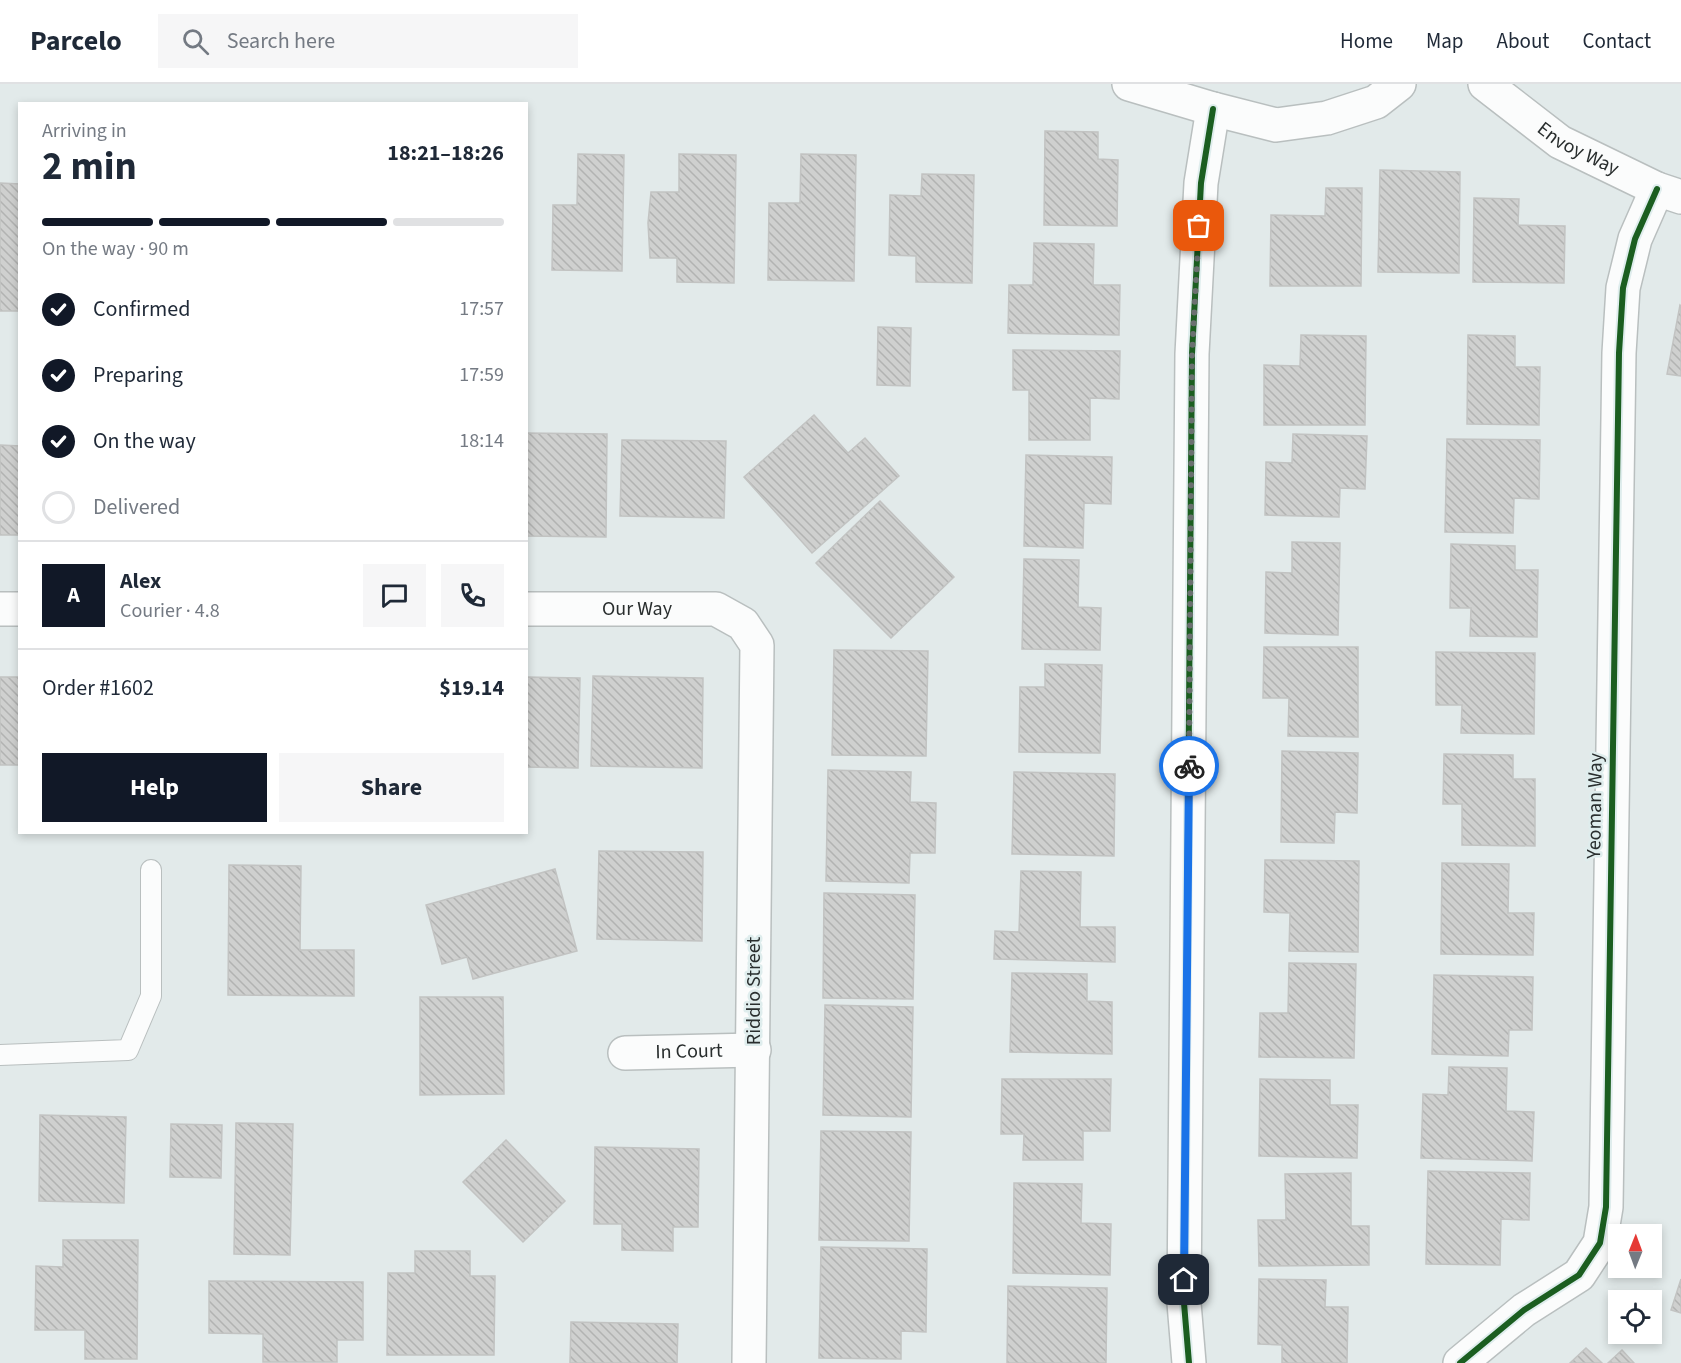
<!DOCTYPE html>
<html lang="en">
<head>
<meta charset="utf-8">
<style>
	body { margin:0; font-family:"Source Sans 3",sans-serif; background:#f6f6f7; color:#1f2937; height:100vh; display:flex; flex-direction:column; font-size:22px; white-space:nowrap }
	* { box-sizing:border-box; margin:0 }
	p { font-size:20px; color:#747a83 }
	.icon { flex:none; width:33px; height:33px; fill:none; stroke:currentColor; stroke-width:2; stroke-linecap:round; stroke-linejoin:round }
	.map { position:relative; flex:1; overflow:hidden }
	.drawer { position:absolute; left:18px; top:18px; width:510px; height:732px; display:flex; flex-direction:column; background:#fff; border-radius:0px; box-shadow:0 3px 9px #0003 }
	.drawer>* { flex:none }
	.needle { width:39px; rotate:1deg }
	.tools { position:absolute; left:1608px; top:1140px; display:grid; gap:12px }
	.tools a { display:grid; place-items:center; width:54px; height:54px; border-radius:0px; background:#fff; box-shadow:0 3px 9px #0003; font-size:30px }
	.pin { position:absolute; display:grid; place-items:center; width:51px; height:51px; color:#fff; margin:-26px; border-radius:12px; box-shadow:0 3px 9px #0006 }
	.courier { position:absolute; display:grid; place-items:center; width:60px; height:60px; margin:-30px; border:4px solid #1a73e8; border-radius:50%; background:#fff; color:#222; box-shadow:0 2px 8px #0007 }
	.head em { font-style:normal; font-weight:700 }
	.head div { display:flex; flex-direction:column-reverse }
	.head { display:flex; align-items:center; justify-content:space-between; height:102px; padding:0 24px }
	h1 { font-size:39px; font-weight:700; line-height:45px }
	.bar { display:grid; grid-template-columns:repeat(4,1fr); gap:9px 6px; align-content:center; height:72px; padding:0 24px }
	.bar i { height:8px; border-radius:4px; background:#e0e1e3 }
	.bar .selected { background:#111827 }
	.bar p { grid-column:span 4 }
	.line { display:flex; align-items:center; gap:15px; padding:0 24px; border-top:2px solid #e0e1e3 }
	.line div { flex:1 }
	.round { display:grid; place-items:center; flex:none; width:63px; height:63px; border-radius:0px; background:#f6f6f7 }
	ol { padding:0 24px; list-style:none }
	li { display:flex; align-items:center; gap:18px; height:66px }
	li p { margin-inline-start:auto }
	li .icon { padding:6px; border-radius:50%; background:#111827; color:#fff; stroke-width:4 }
	li:last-child { color:#747a83 }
	li i { width:33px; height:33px; border:3px solid #e0e1e3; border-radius:50% }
	.primary-button { display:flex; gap:12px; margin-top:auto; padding:12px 24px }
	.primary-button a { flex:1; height:69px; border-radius:0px; background:#111827; color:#fff; font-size:24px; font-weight:700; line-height:69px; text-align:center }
	.primary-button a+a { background:#f6f6f7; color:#1f2937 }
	header { display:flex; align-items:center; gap:36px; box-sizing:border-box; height:84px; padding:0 30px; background:#fff; border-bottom:2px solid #e0e1e3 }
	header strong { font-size:28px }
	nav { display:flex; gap:33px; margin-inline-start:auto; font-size:21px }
	.search { width:420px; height:54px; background:#f6f6f7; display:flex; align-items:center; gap:15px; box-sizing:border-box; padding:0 21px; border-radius:0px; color:#747a83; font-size:22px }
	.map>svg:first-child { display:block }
	.building { fill:url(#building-back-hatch); stroke:#c2c3c2; stroke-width:1.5 }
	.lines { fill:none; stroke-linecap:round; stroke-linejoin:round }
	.lane-casing { stroke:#b9bfbf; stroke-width:22 }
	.street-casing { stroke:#b9bfbf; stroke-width:36 }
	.lane { stroke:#fbfcfc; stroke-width:20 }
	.street { stroke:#fbfcfc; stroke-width:33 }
	.cycleway-casing { stroke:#dfeded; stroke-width:10 }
	.cycleway { stroke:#1b5e20; stroke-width:6 }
	.done { stroke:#6a7070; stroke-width:6; stroke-dasharray:0 10.8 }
	.route { stroke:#1a73e8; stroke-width:8 }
	.labels { text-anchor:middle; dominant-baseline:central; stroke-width:5; stroke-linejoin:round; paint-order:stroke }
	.street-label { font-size:20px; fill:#292e2e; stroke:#dfeded }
</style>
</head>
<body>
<header>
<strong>Parcelo</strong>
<div class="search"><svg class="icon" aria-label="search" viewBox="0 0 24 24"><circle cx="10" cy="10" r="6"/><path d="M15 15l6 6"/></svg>Search here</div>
<nav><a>Home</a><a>Map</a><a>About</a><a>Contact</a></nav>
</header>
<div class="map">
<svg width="1681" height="1279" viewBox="0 0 1681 1279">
	<defs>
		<pattern id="building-back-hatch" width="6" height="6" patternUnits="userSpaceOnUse" patternTransform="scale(1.5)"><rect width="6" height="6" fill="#cfd0cf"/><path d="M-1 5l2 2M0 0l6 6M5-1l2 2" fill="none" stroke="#b2b3b2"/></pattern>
	</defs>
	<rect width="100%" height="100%" fill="#e2eaea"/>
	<g class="building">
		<path d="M 1045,47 L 1098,48 L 1098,75 L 1118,76 L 1117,142 L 1044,141 Z"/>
		<path d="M 578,70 L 624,71 L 622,187 L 552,186 L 553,121 L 577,121 Z"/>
		<path d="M 679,70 L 736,71 L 734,199 L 677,198 L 677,174 L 650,174 L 648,139 L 651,108 L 679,108 Z"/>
		<path d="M 801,70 L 856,71 L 854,197 L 768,196 L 769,119 L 800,119 Z"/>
		<path d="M 1380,86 L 1460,88 L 1459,189 L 1378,188 Z"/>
		<path d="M 922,90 L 974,91 L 972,199 L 916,198 L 916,172 L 889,171 L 890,111 L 921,112 Z"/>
		<path d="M 0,99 L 20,100 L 20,227 L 0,227 Z"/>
		<path d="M 1326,104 L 1362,104 L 1361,202 L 1270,202 L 1271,131 L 1325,132 Z"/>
		<path d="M 1474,114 L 1519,115 L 1518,141 L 1565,142 L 1564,199 L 1473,198 Z"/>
		<path d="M 1034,159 L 1094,160 L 1093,201 L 1120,201 L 1119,251 L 1008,249 L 1009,201 L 1033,201 Z"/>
		<path d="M 1680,221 L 1681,222 L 1681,292 L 1667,290 Z"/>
		<path d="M 878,243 L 911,244 L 910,302 L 877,301 Z"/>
		<path d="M 1301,251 L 1366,252 L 1365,341 L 1264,341 L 1264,281 L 1300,282 Z"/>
		<path d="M 1468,251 L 1515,252 L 1515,283 L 1540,283 L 1539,341 L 1467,340 Z"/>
		<path d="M 1013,266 L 1120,267 L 1119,315 L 1090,314 L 1090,356 L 1029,356 L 1029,306 L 1013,306 Z"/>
		<path d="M 814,331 L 848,369 L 865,354 L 899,392 L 812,469 L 744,393 Z"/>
		<path d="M 526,349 L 607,350 L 606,453 L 526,452 Z"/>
		<path d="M 1293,350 L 1367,352 L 1365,405 L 1340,404 L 1339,433 L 1265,431 L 1266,378 L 1292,379 Z"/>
		<path d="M 1447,355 L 1540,356 L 1539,415 L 1514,414 L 1513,449 L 1445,448 Z"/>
		<path d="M 622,356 L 726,357 L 724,434 L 620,432 Z"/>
		<path d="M 0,361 L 20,362 L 20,451 L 0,451 Z"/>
		<path d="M 1026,371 L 1112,373 L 1111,420 L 1084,419 L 1083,464 L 1024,462 Z"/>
		<path d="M 880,417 L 954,493 L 891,554 L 816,479 Z"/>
		<path d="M 1292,458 L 1340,459 L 1338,551 L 1265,549 L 1266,488 L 1292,489 Z"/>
		<path d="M 1451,460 L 1515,462 L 1515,486 L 1538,486 L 1537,553 L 1470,552 L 1471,524 L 1450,524 Z"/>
		<path d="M 1024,475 L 1079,476 L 1078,523 L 1101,524 L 1100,566 L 1022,565 Z"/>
		<path d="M 1264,563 L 1358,563 L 1358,653 L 1288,652 L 1289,614 L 1263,614 Z"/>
		<path d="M 834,566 L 928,567 L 926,672 L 832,671 Z"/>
		<path d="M 1436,568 L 1535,569 L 1534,650 L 1461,649 L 1462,621 L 1436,621 Z"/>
		<path d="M 1045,580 L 1102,581 L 1100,669 L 1019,668 L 1020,603 L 1045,603 Z"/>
		<path d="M 593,592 L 703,594 L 702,684 L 591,682 Z"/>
		<rect x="0" y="593" width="20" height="88"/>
		<path d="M 526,593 L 580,594 L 578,684 L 526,683 Z"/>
		<path d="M 1282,667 L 1358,669 L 1357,729 L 1335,728 L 1334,759 L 1281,758 Z"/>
		<path d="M 1444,670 L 1513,671 L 1513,695 L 1535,695 L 1535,762 L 1462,761 L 1462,720 L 1443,720 Z"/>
		<path d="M 828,686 L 911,688 L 910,718 L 936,719 L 935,769 L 910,769 L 909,799 L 826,797 Z"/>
		<path d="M 1014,688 L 1115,690 L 1114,772 L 1012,770 Z"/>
		<path d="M 599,767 L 703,768 L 702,857 L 597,855 Z"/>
		<path d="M 1265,776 L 1359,777 L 1358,868 L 1289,867 L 1290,829 L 1264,828 Z"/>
		<path d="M 1442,779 L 1509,780 L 1508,829 L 1534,829 L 1533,871 L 1441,870 Z"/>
		<path d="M 229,781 L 301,782 L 300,866 L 354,866 L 354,912 L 228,911 Z"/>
		<path d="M 555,785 L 577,867 L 473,895 L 467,873 L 442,880 L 426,821 Z"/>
		<path d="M 1021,787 L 1081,788 L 1080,843 L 1115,843 L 1115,878 L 994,875 L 995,847 L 1019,848 Z"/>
		<path d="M 824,809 L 915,811 L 913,915 L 823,914 Z"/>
		<path d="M 1289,879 L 1356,880 L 1354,974 L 1259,973 L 1260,929 L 1288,929 Z"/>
		<path d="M 1012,889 L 1087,890 L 1087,917 L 1112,918 L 1112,970 L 1010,968 Z"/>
		<path d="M 1434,891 L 1533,893 L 1532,946 L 1509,946 L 1508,972 L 1432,970 Z"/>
		<path d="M 420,913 L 503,913 L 504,1010 L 420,1011 Z"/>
		<path d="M 825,921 L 913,923 L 911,1033 L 823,1031 Z"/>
		<path d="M 1449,983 L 1507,984 L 1506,1027 L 1534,1028 L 1532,1077 L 1421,1074 L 1423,1010 L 1448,1011 Z"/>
		<path d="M 1002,995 L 1111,995 L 1110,1047 L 1083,1047 L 1083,1076 L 1023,1076 L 1024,1050 L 1001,1050 Z"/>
		<path d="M 1260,995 L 1330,996 L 1330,1021 L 1358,1021 L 1357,1074 L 1259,1072 Z"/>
		<path d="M 40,1031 L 126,1033 L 124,1119 L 39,1117 Z"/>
		<path d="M 236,1039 L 293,1040 L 290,1171 L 234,1170 Z"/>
		<path d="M 171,1040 L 222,1041 L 221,1094 L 170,1093 Z"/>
		<path d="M 821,1047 L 911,1048 L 909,1157 L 819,1156 Z"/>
		<path d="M 506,1056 L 565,1117 L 523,1158 L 463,1098 Z"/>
		<path d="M 595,1063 L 699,1065 L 698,1143 L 673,1143 L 673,1167 L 622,1166 L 622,1140 L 594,1140 Z"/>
		<path d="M 1428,1087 L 1530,1089 L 1529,1136 L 1501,1135 L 1500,1181 L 1426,1180 Z"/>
		<path d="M 1351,1089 L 1351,1142 L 1369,1142 L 1369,1181 L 1259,1182 L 1258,1136 L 1286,1136 L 1285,1090 Z"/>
		<path d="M 1014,1099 L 1082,1100 L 1081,1139 L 1111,1140 L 1110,1191 L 1013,1189 Z"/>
		<path d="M 63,1156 L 138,1156 L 137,1275 L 85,1275 L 85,1246 L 35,1246 L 36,1182 L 63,1183 Z"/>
		<path d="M 821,1163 L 927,1165 L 926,1248 L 901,1247 L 901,1275 L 819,1274 Z"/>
		<path d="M 415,1167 L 470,1167 L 470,1192 L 495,1192 L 494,1271 L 387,1271 L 388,1189 L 415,1189 Z"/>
		<path d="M 1259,1195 L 1326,1196 L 1325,1223 L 1348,1223 L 1347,1279 L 1282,1279 L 1282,1261 L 1258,1260 Z"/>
		<path d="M 1681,1195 L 1681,1229 L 1671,1226 Z"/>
		<path d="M 209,1197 L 363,1198 L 363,1256 L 337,1256 L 337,1278 L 263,1278 L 263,1250 L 209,1249 Z"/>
		<path d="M 1008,1202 L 1107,1204 L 1106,1279 L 1007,1279 Z"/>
		<path d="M 571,1238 L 678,1240 L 677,1279 L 570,1279 Z"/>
		<path d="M 1586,1264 L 1602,1279 L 1570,1279 Z"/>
		<path d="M 1622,1266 L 1634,1279 L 1608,1279 Z"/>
	</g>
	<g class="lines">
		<defs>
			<path id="lane" d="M 0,971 L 128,966 L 151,912 L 151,786"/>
			<g id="street">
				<path d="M 1129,0 L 1213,25 L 1276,41 L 1327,34 L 1376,18 L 1399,0"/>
				<path id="s1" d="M 1485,0 L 1560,58 L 1657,105 L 1681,113"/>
				<path d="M 0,525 L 20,525"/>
				<path id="s2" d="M 526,525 L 716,525 L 743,540 L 757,561 L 749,1279"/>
				<path id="s3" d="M 625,969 L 754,966"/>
				<path d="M 1189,1279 L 1184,1219 L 1192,270 L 1201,99 L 1213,25"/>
				<path d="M 1460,1279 L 1524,1226 L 1579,1191 L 1600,1159 L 1606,1123 L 1619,269 L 1623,204 L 1635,155 L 1657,105"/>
			</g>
		</defs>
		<use href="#lane" class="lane-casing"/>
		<use href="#street" class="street-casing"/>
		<use href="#lane" class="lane"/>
		<use href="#street" class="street"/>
		<defs>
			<g id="cycleway">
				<path d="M 1189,1279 L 1184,1219 L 1192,270 L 1201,99 L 1213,25"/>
				<path d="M 1460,1279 L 1524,1226 L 1579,1191 L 1600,1159 L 1606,1123 L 1619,269 L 1623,204 L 1635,155 L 1657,105"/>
			</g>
		</defs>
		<use href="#cycleway" class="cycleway-casing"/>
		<use href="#cycleway" class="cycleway"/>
	</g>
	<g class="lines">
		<path class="done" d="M 1189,682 L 1192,270 L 1199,142"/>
		<path class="route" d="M 1184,1196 L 1189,682"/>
	</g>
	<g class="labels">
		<g class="street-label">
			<text stroke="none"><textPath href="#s1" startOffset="114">Envoy Way</textPath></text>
			<text stroke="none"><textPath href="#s2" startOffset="111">Our Way</textPath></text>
			<text transform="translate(1595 722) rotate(-89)">Yeoman Way</text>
			<text transform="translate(754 907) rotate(-90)">Riddio Street</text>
			<text stroke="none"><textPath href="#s3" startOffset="64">In Court</textPath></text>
		</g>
	</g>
</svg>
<div class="tools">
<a><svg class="needle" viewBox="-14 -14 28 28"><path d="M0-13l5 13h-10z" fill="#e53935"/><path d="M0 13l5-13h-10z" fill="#747a83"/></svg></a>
<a><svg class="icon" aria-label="locate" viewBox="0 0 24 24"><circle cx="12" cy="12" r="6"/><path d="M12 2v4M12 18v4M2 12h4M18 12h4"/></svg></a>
</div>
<div class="pin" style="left:1199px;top:142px;background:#ea580c"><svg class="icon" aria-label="bag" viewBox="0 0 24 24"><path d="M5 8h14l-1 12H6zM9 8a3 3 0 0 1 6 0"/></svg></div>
<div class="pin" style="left:1184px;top:1196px;background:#1f2937"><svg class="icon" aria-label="home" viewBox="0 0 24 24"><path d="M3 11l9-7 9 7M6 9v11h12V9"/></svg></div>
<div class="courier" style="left:1189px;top:682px"><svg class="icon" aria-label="bike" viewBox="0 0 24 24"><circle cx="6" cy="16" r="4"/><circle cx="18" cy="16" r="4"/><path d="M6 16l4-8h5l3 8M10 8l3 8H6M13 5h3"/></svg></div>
<section class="drawer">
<div class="head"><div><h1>2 min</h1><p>Arriving in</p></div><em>18:21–18:26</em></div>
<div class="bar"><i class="selected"></i><i class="selected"></i><i class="selected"></i><i></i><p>On the way · 90 m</p></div>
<ol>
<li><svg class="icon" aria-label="check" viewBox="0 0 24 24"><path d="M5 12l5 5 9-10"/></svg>Confirmed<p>17:57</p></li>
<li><svg class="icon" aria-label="check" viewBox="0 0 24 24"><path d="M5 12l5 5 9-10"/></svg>Preparing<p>17:59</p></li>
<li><svg class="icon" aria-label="check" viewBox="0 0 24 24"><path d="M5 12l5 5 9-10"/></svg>On the way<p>18:14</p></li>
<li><i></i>Delivered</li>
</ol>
<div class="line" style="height:108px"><b class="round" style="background:#111827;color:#fff">A</b><div><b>Alex</b><p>Courier · 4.8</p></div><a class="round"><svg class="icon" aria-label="chat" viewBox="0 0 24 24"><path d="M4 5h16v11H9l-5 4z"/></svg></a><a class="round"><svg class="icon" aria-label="phone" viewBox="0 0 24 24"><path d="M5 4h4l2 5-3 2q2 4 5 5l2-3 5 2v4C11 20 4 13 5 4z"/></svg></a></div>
<div class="line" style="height:78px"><div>Order #1602</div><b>$19.14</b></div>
<div class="primary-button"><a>Help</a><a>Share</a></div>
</section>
</div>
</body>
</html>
